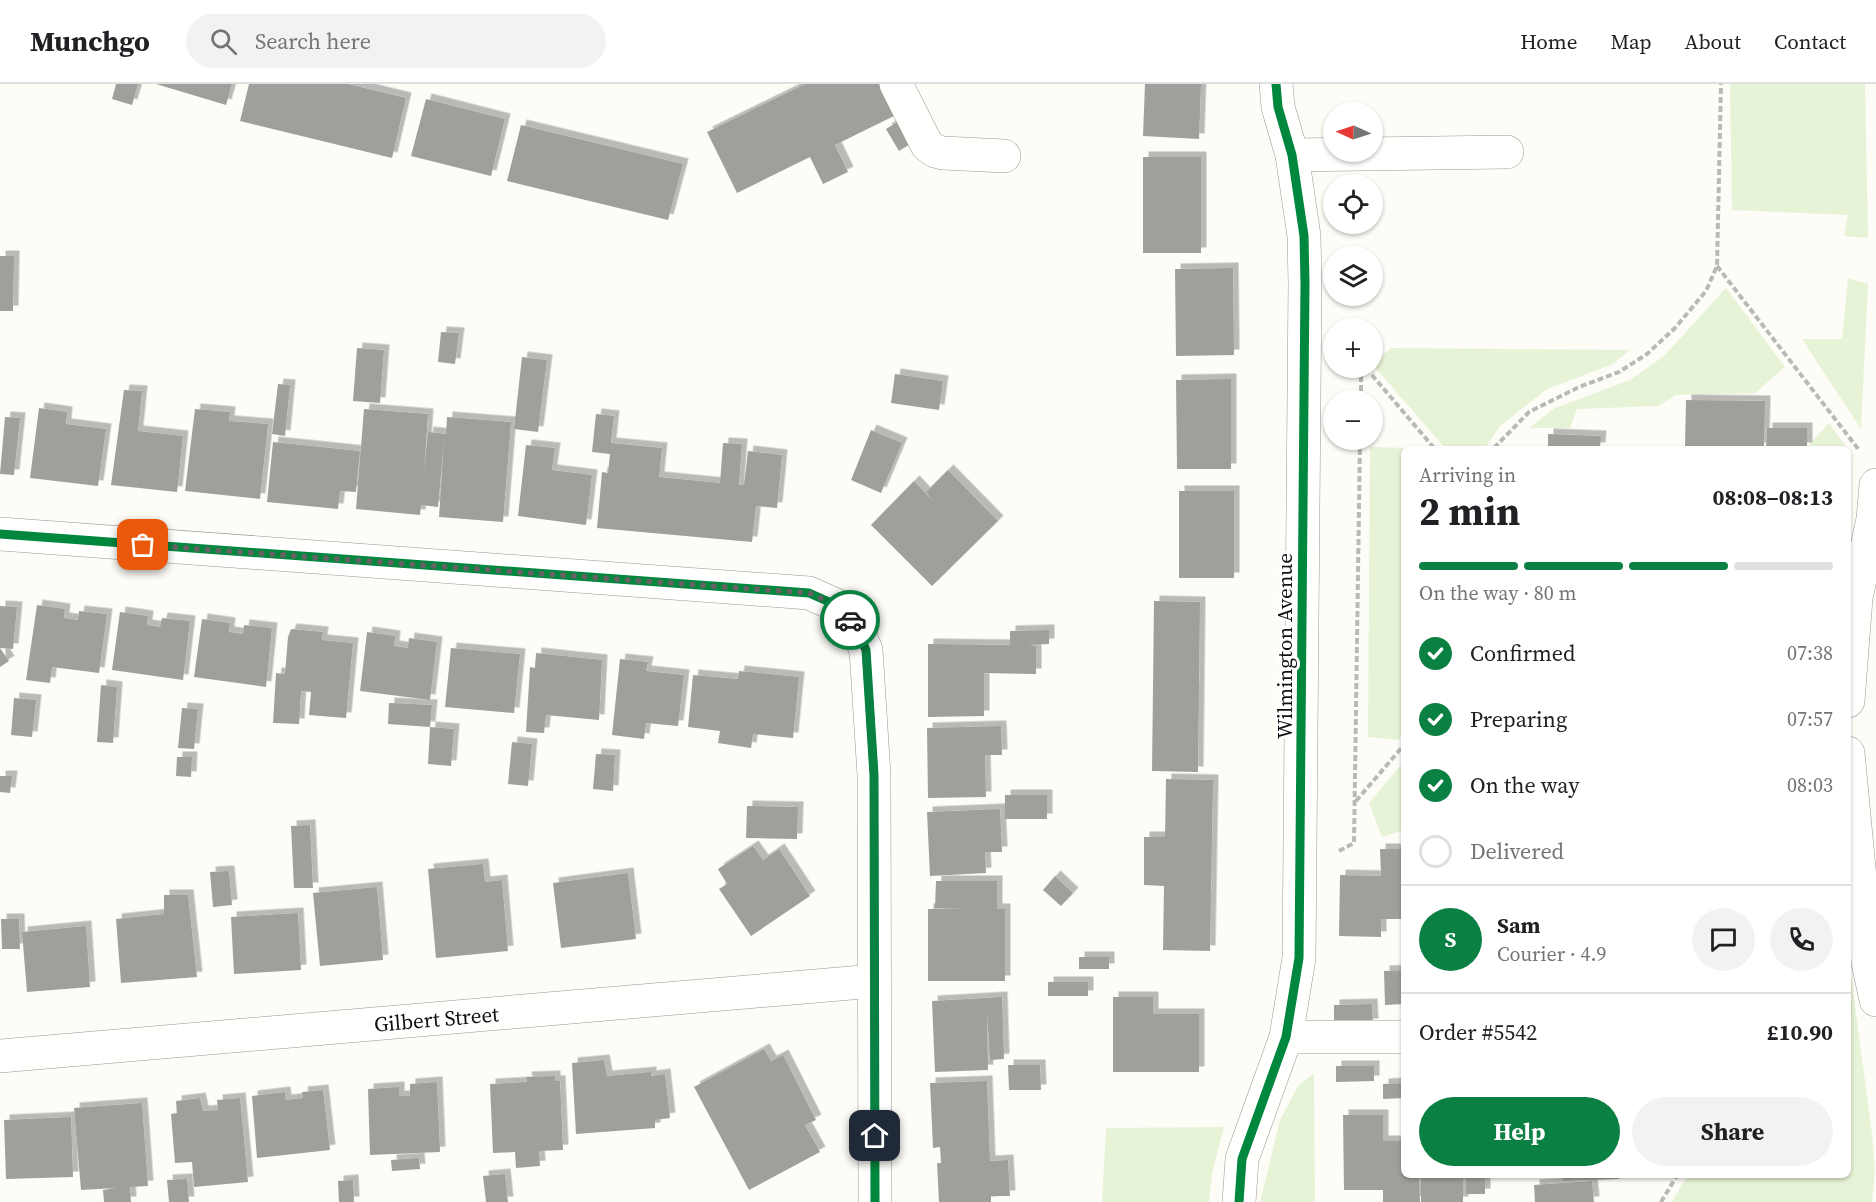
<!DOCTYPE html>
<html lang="en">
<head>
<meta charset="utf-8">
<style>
	body { margin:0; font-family:"Source Serif 4",serif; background:#f2f2f2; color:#202124; height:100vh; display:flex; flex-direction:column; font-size:22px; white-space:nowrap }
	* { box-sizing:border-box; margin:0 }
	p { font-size:20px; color:#757577 }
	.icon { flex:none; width:33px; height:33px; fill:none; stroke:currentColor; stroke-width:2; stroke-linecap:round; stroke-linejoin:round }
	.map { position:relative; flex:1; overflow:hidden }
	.panel { position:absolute; left:1401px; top:362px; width:450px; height:732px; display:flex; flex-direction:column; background:#fff; border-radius:9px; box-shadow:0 2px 4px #0004 }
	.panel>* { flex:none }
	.needle { width:39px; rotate:273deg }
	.tools { position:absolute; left:1323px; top:18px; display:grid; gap:12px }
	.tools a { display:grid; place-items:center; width:60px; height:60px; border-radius:50%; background:#fff; box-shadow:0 2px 4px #0004; font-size:30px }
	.pin { position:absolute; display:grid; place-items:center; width:51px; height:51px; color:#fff; margin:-26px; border-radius:12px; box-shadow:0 3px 9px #0006 }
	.courier { position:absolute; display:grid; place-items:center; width:60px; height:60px; margin:-30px; border:4px solid #0b8043; border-radius:50%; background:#fff; color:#222; box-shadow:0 2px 8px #0007 }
	.headline em { font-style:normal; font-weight:700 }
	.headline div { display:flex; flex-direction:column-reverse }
	.headline { display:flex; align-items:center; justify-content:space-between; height:102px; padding:0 18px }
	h1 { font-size:39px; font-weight:700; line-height:45px }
	.bar { display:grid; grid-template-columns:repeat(4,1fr); gap:9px 6px; align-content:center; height:72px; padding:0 18px }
	.bar i { height:8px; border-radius:4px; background:#e0e0e0 }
	.bar .active { background:#0b8043 }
	.bar p { grid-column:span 4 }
	.line { display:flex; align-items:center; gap:15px; padding:0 18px; border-top:2px solid #e0e0e0 }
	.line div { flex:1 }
	.round { display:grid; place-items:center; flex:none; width:63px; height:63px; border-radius:32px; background:#f2f2f2 }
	ol { padding:0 18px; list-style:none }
	li { display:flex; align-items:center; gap:18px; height:66px }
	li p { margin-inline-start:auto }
	li .icon { padding:6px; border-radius:50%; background:#0b8043; color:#fff; stroke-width:4 }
	li:last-child { color:#757577 }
	li i { width:33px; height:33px; border:3px solid #e0e0e0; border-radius:50% }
	.primary-button { display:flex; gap:12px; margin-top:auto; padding:12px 18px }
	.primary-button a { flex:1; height:69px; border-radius:36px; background:#0b8043; color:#fff; font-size:24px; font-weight:700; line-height:69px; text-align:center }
	.primary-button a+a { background:#f2f2f2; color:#202124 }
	header { display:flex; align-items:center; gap:36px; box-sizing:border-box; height:84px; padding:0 30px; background:#fff; border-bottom:2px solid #e0e0e0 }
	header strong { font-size:28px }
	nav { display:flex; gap:33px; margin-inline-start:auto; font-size:21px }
	.search { width:420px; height:54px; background:#f2f2f2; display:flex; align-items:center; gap:15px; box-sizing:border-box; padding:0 21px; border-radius:33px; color:#757577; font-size:22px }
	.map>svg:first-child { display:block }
	.green { fill:#e7f3d7 }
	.building { fill:#a19f9c; filter:url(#shadow) }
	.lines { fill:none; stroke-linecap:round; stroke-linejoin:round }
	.minor-casing { stroke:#979795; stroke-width:34 }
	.path { stroke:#b9b9b8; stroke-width:4; stroke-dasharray:6 3; stroke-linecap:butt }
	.minor { stroke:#fffffe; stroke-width:33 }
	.cycleway-casing { stroke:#fff; stroke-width:13 }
	.cycleway { stroke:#00873e; stroke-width:9 }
	.done { stroke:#646362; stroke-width:6; stroke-dasharray:0 10.8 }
	.route { stroke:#0b8043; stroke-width:8 }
	.labels { text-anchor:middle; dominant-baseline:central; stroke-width:6; stroke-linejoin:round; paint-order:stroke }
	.street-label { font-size:21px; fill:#111; stroke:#fff }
</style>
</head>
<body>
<header>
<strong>Munchgo</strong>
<div class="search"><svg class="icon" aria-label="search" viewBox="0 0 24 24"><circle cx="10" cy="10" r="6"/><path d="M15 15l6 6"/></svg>Search here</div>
<nav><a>Home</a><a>Map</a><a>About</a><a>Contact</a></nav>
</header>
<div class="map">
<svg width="1876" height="1118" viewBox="0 0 1876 1118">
	<defs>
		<filter id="shadow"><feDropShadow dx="5.5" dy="-5.5" stdDeviation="0" flood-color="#0004"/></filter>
	</defs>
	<rect width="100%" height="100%" fill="#fdfcf7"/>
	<g class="green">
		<path d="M 1730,0 L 1865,0 L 1868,154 L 1844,152 L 1848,131 L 1732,126 Z"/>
		<path d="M 1848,194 L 1868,200 L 1861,345 L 1802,255 L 1842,255 Z"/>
		<path d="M 1726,204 L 1785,283 L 1755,309 L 1676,311 L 1658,322 L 1577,325 L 1570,344 L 1529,344 L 1555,324 L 1630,296 L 1664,272 Z"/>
		<path d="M 1391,264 L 1630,266 L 1613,280 L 1547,305 L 1500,342 L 1485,364 L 1445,364 L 1373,281 Z"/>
		<path d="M 1829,339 L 1847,364 L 1808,364 L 1808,362 Z"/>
		<path d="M 1370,363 L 1412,364 L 1404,364 L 1404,649 L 1398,656 L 1368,653 Z"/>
		<path d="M 1404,677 L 1404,746 L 1382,753 L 1369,719 Z"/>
		<path d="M 1849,876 L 1872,1050 L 1875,1085 L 1872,1118 L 1672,1118 L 1688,1091 L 1848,1090 Z"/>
		<path d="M 1314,989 L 1315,1118 L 1260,1118 L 1280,1036 L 1298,1002 Z"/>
		<path d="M 1224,1043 L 1212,1089 L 1209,1118 L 1102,1118 L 1106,1044 Z"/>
	</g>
	<g class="building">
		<path d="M 116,0 L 138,0 L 132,21 L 112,15 Z"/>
		<path d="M 156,0 L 232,0 L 226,21 Z"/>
		<path d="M 249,0 L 348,0 L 406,14 L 392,74 L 240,37 Z"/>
		<path d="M 805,0 L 881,0 L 896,31 L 835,61 L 848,88 L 823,100 L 810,73 L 737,109 L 707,48 Z"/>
		<path d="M 1145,0 L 1201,0 L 1199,55 L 1143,52 Z"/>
		<path d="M 426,15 L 505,35 L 491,92 L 411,72 Z"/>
		<path d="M 899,37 L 912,59 L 899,67 L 886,45 Z"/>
		<path d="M 521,41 L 683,80 L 668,136 L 507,97 Z"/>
		<rect x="1143" y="73" width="58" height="96"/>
		<path d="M 0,172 L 14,172 L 13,227 L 0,227 Z"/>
		<path d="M 1233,184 L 1234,271 L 1176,272 L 1175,185 Z"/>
		<path d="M 441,248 L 459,249 L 455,280 L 438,278 Z"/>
		<path d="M 357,264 L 384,266 L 380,319 L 353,317 Z"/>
		<path d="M 522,273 L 547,276 L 538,348 L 514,345 Z"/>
		<path d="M 895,290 L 943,297 L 939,326 L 891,319 Z"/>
		<path d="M 1231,295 L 1231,385 L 1177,385 L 1176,296 Z"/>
		<path d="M 278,300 L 290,301 L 285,352 L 272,350 Z"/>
		<path d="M 124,306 L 142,307 L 138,347 L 183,352 L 177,408 L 111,401 Z"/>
		<path d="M 1686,316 L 1765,317 L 1764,364 L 1685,364 Z"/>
		<path d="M 39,324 L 67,328 L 66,340 L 106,345 L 98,402 L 30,394 Z"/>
		<path d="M 195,325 L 230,328 L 229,337 L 268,340 L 260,415 L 185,407 Z"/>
		<path d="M 364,325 L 428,330 L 424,387 L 428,348 L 446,350 L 447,333 L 511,338 L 503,438 L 439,433 L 444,357 L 438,423 L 421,421 L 420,431 L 356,425 Z"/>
		<path d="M 596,330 L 614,332 L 611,359 L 662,364 L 659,393 L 720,399 L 723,359 L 742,360 L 739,401 L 744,401 L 748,367 L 782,371 L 777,424 L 756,422 L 752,458 L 597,444 L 602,388 L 608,389 L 610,370 L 592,368 Z"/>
		<path d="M 5,333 L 20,334 L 14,391 L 0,390 Z"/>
		<path d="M 1767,344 L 1807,344 L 1807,364 L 1766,364 Z"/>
		<path d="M 871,346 L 902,359 L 881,409 L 851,396 Z"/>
		<path d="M 1548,350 L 1601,352 L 1600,364 L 1548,364 Z"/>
		<path d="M 273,358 L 360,367 L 356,408 L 340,407 L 338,425 L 267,418 Z"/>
		<path d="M 526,361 L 555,364 L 552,386 L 592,391 L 586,441 L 518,432 Z"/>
		<path d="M 948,386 L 998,437 L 932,502 L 871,441 L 914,397 L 933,417 L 926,408 Z"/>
		<rect x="1179" y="407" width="55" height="87"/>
		<path d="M 1154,517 L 1200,518 L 1198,688 L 1152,687 Z"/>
		<path d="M 37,521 L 65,525 L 64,534 L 78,536 L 79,527 L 107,530 L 99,589 L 52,583 L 50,599 L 26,596 Z"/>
		<path d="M 0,522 L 17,523 L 13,565 L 0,564 Z"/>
		<path d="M 120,528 L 148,532 L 147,541 L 160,543 L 162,534 L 190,537 L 183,596 L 112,586 Z"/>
		<path d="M 202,535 L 230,539 L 229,548 L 243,550 L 244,541 L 272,544 L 266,603 L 194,593 Z"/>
		<path d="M 291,545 L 323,548 L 322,556 L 353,559 L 346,634 L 309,631 L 311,608 L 301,607 L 299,640 L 273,639 L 276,589 L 285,590 L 288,553 Z"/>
		<path d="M 1049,546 L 1049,560 L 1029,561 L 1036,562 L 1036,590 L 984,589 L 984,632 L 928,633 L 928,560 L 1010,561 L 1010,547 Z"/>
		<path d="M 367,548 L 395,552 L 394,562 L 408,564 L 409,554 L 437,558 L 430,616 L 360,607 Z"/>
		<path d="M 0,564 L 9,577 L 0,583 Z"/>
		<path d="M 451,564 L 520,570 L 514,629 L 445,623 Z"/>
		<path d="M 536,569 L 602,576 L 599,636 L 546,631 L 544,649 L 526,648 L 530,583 L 535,584 Z"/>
		<path d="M 620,575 L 648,578 L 646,587 L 684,591 L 678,642 L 646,639 L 644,655 L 612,651 Z"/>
		<path d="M 739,587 L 799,593 L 793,654 L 753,650 L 751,664 L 718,659 L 720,647 L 688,643 L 693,591 L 738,595 Z"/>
		<path d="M 101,601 L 117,603 L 113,659 L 97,658 Z"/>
		<path d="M 14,614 L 36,616 L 32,653 L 11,651 Z"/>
		<path d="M 389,619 L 432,621 L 430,643 L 454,645 L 451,682 L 428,680 L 430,643 L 388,640 Z"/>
		<path d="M 182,624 L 198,625 L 194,665 L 178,664 Z"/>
		<path d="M 1001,642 L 1002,671 L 985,671 L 986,713 L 928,714 L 927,644 Z"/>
		<path d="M 512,658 L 532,660 L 528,702 L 508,700 Z"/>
		<path d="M 596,670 L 615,671 L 613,707 L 593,705 Z"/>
		<path d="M 177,673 L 192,673 L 191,693 L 176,692 Z"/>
		<path d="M 0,692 L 12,692 L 10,709 L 0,708 Z"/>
		<path d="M 1166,695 L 1213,696 L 1210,867 L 1163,866 L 1164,802 L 1144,801 L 1144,753 L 1165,753 Z"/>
		<rect x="1005" y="711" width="42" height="24"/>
		<path d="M 747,722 L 798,723 L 797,755 L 746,754 Z"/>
		<path d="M 1000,725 L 1002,768 L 985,768 L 986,789 L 930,792 L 927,728 Z"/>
		<path d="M 310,741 L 313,804 L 294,804 L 291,742 Z"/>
		<path d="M 753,762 L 763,776 L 779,765 L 810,812 L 751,852 L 719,805 L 727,800 L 718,785 Z"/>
		<path d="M 1380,765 L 1404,765 L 1404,835 L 1381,835 L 1381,853 L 1339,852 L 1340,791 L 1381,792 Z"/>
		<path d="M 483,780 L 485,798 L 502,796 L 508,867 L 436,874 L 428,785 Z"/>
		<path d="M 229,787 L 232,821 L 213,823 L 210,788 Z"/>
		<path d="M 628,789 L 636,855 L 561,864 L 553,799 Z"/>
		<path d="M 1055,792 L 1073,809 L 1061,822 L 1043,806 Z"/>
		<path d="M 936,797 L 997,797 L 997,825 L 1005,825 L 1005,897 L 928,897 L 928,825 L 962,825 L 935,824 Z"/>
		<path d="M 377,803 L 383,876 L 320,882 L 313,809 Z"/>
		<path d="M 164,811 L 188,811 L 197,893 L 121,899 L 116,835 L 164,830 Z"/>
		<path d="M 298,829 L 301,886 L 234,890 L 231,833 Z"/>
		<path d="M 1,835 L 19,835 L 20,865 L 2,865 Z"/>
		<path d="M 86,842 L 90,903 L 27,908 L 22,848 Z"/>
		<rect x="1079" y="873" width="30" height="12"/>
		<path d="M 1404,886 L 1404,920 L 1385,921 L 1384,887 Z"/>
		<rect x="1048" y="898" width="40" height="14"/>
		<path d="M 1002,913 L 1004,975 L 990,976 L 987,929 L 988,986 L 935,988 L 932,917 Z"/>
		<path d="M 1113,913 L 1153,913 L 1153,930 L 1199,930 L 1199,988 L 1113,988 Z"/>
		<path d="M 1372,920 L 1373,940 L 1334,940 L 1334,921 Z"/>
		<path d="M 764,965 L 771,977 L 783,971 L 816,1036 L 805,1041 L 820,1068 L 749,1106 L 694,1003 Z"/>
		<path d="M 604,976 L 607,992 L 651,988 L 651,992 L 665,990 L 670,1034 L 655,1036 L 655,1044 L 576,1050 L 572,979 Z"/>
		<path d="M 1008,981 L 1040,981 L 1041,1006 L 1009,1006 Z"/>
		<path d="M 1336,982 L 1374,982 L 1374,997 L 1336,998 Z"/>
		<path d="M 555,992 L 555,997 L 560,997 L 563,1066 L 539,1067 L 540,1082 L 516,1084 L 515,1068 L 493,1069 L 490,1000 L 527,998 L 526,993 Z"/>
		<path d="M 987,997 L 990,1077 L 1008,1076 L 1010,1112 L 991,1112 L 991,1118 L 939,1118 L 937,1079 L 941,1079 L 940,1063 L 933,1064 L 930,999 Z"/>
		<path d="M 437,998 L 440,1068 L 370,1071 L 368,1005 L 399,1003 L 399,1012 L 410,1012 L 410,1000 Z"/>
		<path d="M 1404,999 L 1404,1014 L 1383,1015 L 1383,1000 Z"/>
		<path d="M 323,1006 L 330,1066 L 257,1074 L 252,1012 L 285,1008 L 286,1016 L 303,1014 L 302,1008 Z"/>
		<path d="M 200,1014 L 203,1027 L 218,1026 L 217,1016 L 240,1014 L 248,1098 L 194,1103 L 192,1078 L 175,1079 L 171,1030 L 177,1029 L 176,1017 Z"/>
		<path d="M 142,1019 L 148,1102 L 130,1103 L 131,1118 L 104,1118 L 103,1106 L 116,1104 L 81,1106 L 74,1024 Z"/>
		<path d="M 1343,1031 L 1383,1031 L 1383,1057 L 1404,1057 L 1404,1090 L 1419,1090 L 1420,1118 L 1383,1118 L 1383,1106 L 1344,1106 Z"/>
		<path d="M 71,1033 L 73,1093 L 6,1095 L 4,1036 Z"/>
		<path d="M 419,1074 L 420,1085 L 392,1087 L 391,1076 Z"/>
		<path d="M 505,1090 L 508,1118 L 486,1118 L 483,1092 Z"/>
		<rect x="1421" y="1090" width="42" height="28"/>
		<rect x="1466" y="1090" width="19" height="20"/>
		<path d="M 1563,1090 L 1619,1090 L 1619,1095 L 1563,1097 Z"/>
		<path d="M 187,1095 L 189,1118 L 169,1118 L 167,1096 Z"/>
		<path d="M 353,1096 L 354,1118 L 339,1118 L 338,1097 Z"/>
		<path d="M 1592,1097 L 1594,1118 L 1535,1118 L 1534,1101 Z"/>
	</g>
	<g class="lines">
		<defs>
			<g id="minor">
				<path d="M 896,0 L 927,61 L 935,67 L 943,69 L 1004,72"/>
				<path d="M 1292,71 L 1507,68"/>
				<path d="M 0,450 L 809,509 L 836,521 L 854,539 L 866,566 L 874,691 L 875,1118"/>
				<path d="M 1848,617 L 1856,514 L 1873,435 L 1876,401"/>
				<path d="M 1848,669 L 1868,878 L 1876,916"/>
				<path d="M 1286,953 L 1404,953"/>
				<path id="s1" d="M 0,972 L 874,897"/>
				<path d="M 1239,1118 L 1242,1075 L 1286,953 L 1299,874 L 1305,199 L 1304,152 L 1292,71 L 1278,23 L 1276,0"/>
			</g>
		</defs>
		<use href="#minor" class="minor-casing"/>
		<g class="path">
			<path d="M 1717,182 L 1859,366"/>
			<path d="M 1366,284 L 1434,364"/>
			<path d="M 1361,316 L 1361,284"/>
			<path d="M 1494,364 L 1529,328 L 1579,303 L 1619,288 L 1647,270 L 1675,244 L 1706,207 L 1717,182 L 1721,0"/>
			<path d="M 1356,717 L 1404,661"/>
			<path d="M 1339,767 L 1354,759 L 1360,356"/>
			<path d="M 1661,1118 L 1678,1090"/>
		</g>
		<use href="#minor" class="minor"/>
		<defs>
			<g id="cycleway">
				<path d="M 0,450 L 809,509 L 836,521 L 854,539 L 866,566 L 874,691 L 875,1118"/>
				<path d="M 1239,1118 L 1242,1075 L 1286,953 L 1299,874 L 1305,199 L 1304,152 L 1292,71 L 1278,23 L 1276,0"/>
			</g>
		</defs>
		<use href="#cycleway" class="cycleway-casing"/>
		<use href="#cycleway" class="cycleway"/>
	</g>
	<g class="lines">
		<path class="done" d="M 143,461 L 809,509 L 836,521 L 850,536"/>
		<path class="route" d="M 850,536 L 866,566 L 874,691 L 875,1052"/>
	</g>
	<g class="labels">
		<g class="street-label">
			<text transform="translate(1284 562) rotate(-90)">Wilmington Avenue</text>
			<text stroke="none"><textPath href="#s1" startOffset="438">Gilbert Street</textPath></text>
		</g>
	</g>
</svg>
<div class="tools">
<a><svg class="needle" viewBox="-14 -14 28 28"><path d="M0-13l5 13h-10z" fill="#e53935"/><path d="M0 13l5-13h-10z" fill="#757577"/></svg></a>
<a><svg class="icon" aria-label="locate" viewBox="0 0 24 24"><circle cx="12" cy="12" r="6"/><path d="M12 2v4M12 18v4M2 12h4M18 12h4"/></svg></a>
<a><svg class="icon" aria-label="layers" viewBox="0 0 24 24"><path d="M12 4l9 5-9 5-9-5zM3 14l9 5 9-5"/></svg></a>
<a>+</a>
<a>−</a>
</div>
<div class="pin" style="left:143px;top:461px;background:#ea580c"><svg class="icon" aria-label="bag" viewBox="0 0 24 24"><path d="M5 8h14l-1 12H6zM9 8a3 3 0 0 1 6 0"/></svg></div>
<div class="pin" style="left:875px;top:1052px;background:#1f2937"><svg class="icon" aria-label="home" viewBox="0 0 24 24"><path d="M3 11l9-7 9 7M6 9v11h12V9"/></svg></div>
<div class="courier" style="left:850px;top:536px"><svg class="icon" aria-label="car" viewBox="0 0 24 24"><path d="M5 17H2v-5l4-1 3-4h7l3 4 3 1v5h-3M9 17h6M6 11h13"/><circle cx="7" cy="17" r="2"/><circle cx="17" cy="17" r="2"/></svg></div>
<section class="panel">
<div class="headline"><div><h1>2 min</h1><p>Arriving in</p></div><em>08:08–08:13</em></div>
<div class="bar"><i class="active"></i><i class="active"></i><i class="active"></i><i></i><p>On the way · 80 m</p></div>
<ol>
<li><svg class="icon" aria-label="check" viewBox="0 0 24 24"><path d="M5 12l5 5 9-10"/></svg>Confirmed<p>07:38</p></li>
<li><svg class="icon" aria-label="check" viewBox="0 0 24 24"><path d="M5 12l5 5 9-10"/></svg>Preparing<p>07:57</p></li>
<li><svg class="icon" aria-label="check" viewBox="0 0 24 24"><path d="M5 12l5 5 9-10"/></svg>On the way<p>08:03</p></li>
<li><i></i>Delivered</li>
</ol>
<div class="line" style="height:108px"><b class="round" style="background:#0b8043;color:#fff">S</b><div><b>Sam</b><p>Courier · 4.9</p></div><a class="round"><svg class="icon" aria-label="chat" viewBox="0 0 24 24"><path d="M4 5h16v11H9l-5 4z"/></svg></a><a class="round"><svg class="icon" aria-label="phone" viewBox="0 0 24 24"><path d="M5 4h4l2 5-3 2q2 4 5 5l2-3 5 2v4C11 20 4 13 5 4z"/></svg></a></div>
<div class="line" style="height:78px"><div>Order #5542</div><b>£10.90</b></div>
<div class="primary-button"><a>Help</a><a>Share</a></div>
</section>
</div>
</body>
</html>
